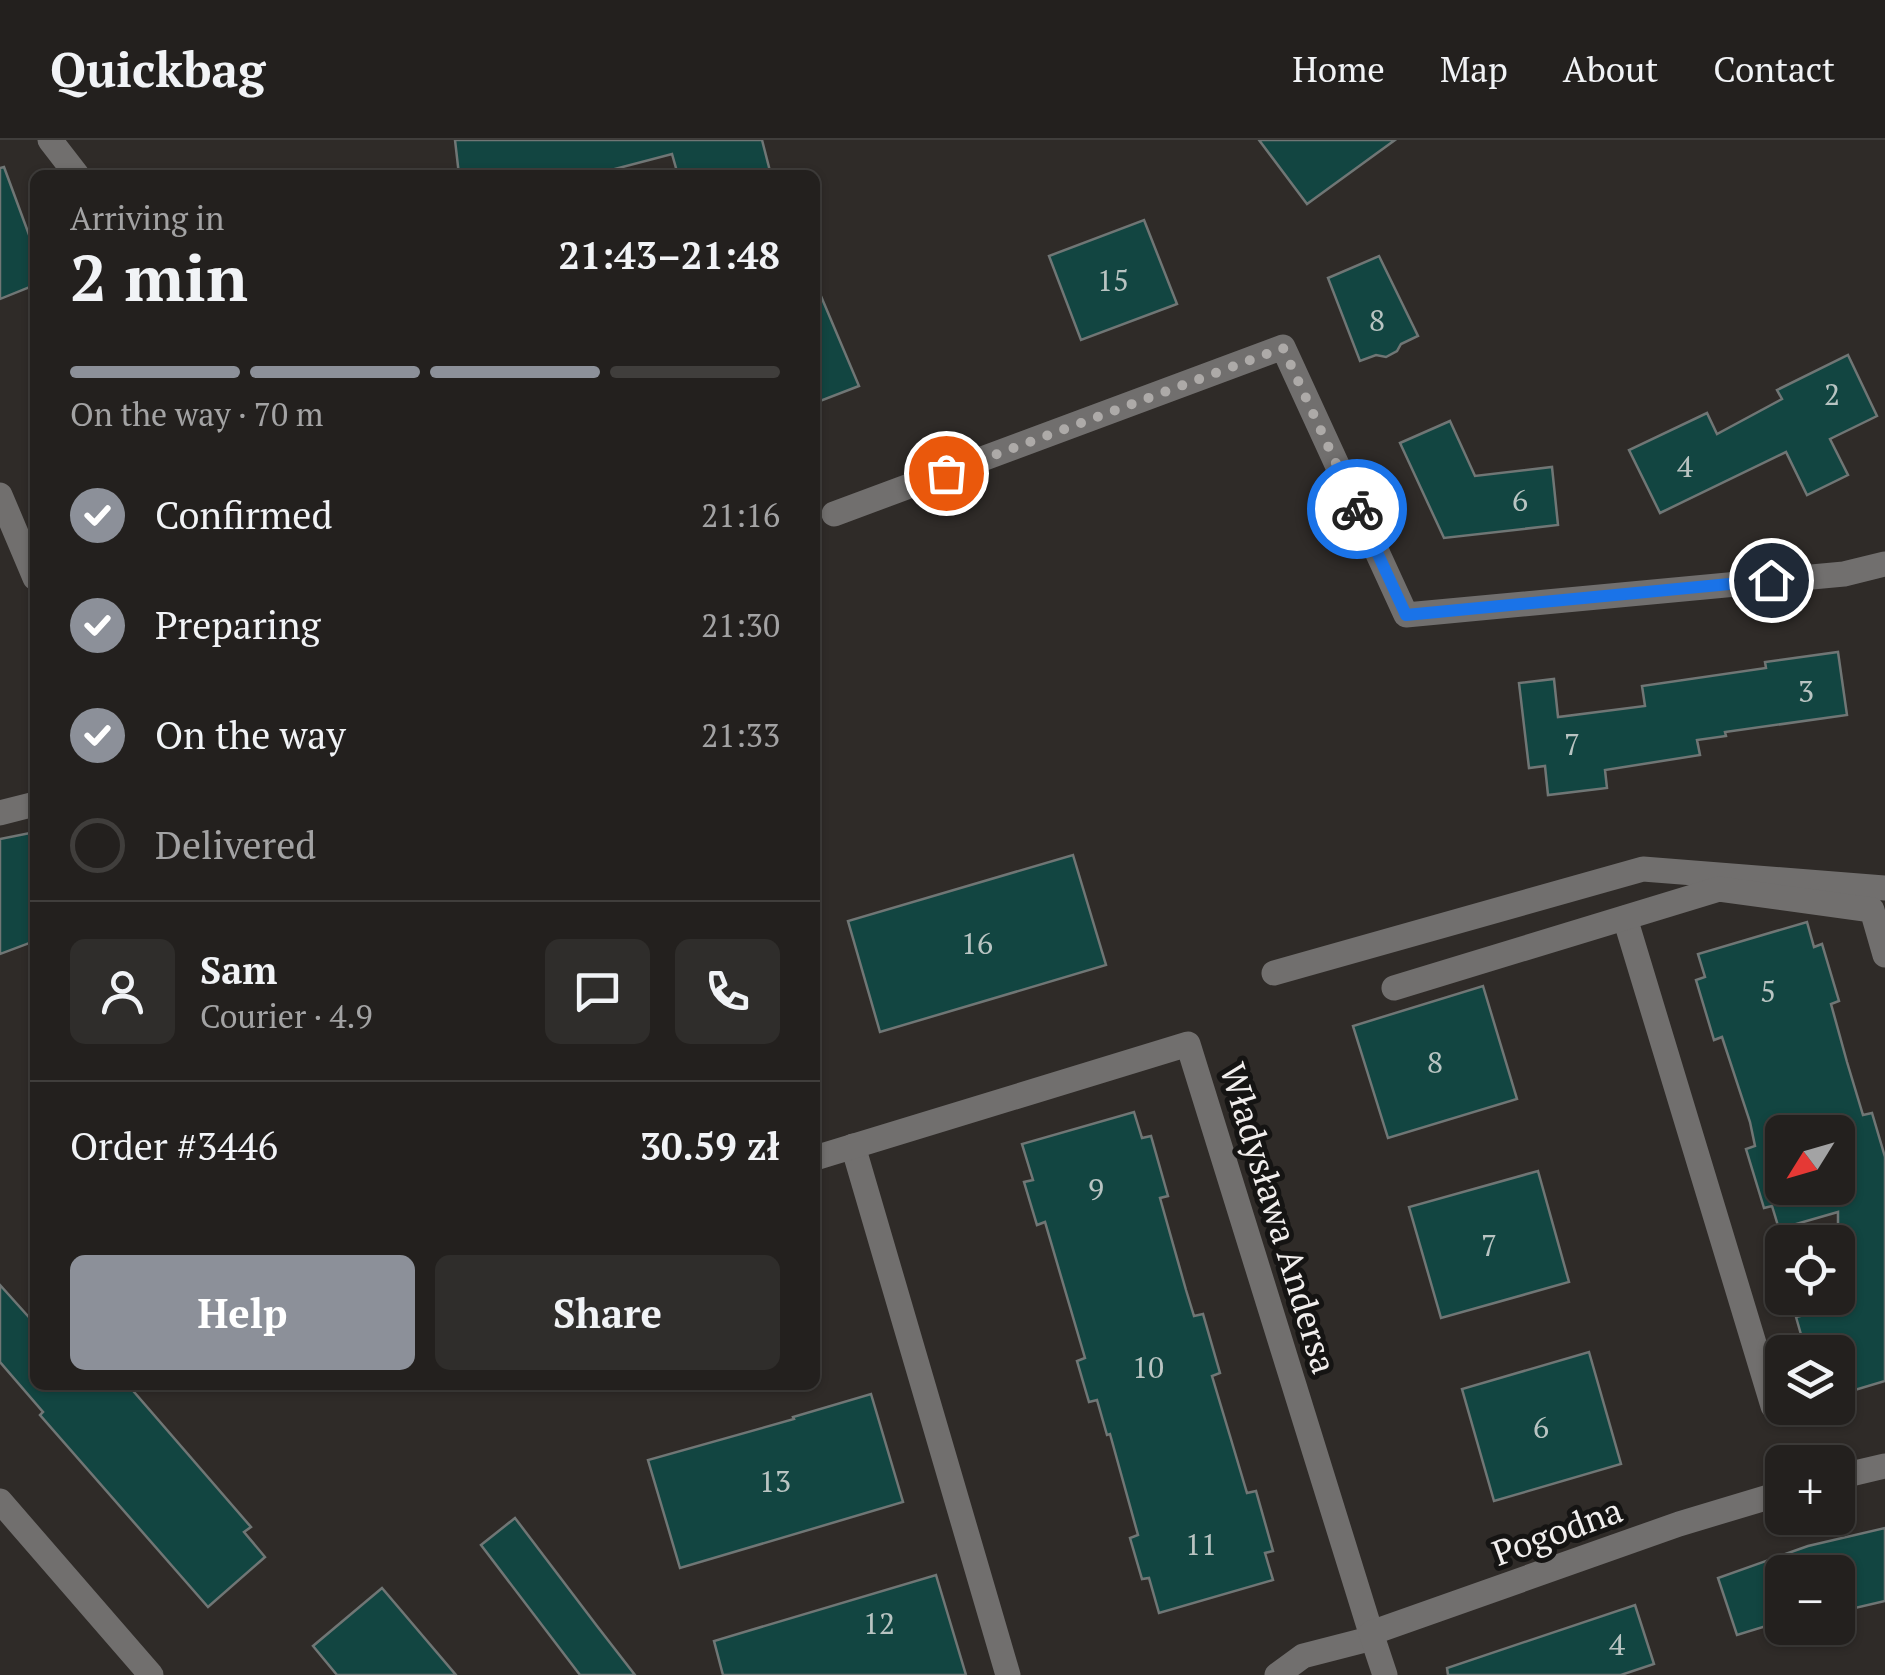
<!DOCTYPE html>
<html lang="en">
<head>
<meta charset="utf-8">
<style>
	body { margin:0; font-family:"PT Serif",serif; background:#2f2d2b; color:#f1f3f6; height:100vh; display:flex; flex-direction:column; font-size:38px; white-space:nowrap }
	* { box-sizing:border-box; margin:0 }
	p { font-size:32px; color:#a3a3a4 }
	.icon { flex:none; width:55px; height:55px; fill:none; stroke:currentColor; stroke-width:2; stroke-linecap:round; stroke-linejoin:round }
	.map { position:relative; flex:1; overflow:hidden }
	.details { position:absolute; left:30px; top:30px; width:790px; height:1220px; display:flex; flex-direction:column; background:#23201e; border-radius:15px; box-shadow:0 2px 8px #0004,0 0 0 2px #403e3c }
	.details>* { flex:none }
	.needle { width:65px; rotate:233deg }
	.controls { position:absolute; left:1765px; top:975px; display:grid; gap:20px }
	.controls a { display:grid; place-items:center; width:90px; height:90px; border-radius:15px; background:#23201e; box-shadow:0 2px 8px #0004,0 0 0 2px #403e3c; font-size:50px }
	.pin { position:absolute; display:grid; place-items:center; width:85px; height:85px; color:#fff; margin:-42px; border:5px solid #fff; border-radius:50%; box-shadow:0 2px 10px #0007 }
	.courier { position:absolute; display:grid; place-items:center; width:100px; height:100px; margin:-50px; border:8px solid #1a73e8; border-radius:50%; background:#fff; color:#222; box-shadow:0 2px 12px #0007 }
	.headline em { font-style:normal; font-weight:700 }
	.headline div { display:flex; flex-direction:column-reverse }
	.headline { display:flex; align-items:center; justify-content:space-between; height:170px; padding:0 40px }
	h1 { font-size:65px; font-weight:700; line-height:75px }
	.bar { display:grid; grid-template-columns:repeat(4,1fr); gap:15px 10px; align-content:center; height:120px; padding:0 40px }
	.bar i { height:12px; border-radius:8px; background:#403e3c }
	.bar .selected { background:#8c9099 }
	.bar p { grid-column:span 4 }
	.line { display:flex; align-items:center; gap:25px; padding:0 40px; border-top:2px solid #403e3c }
	.line div { flex:1 }
	.round { display:grid; place-items:center; flex:none; width:105px; height:105px; border-radius:15px; background:#2f2d2b }
	ol { padding:0 40px; list-style:none }
	li { display:flex; align-items:center; gap:30px; height:110px }
	li p { margin-inline-start:auto }
	li .icon { padding:10px; border-radius:50%; background:#8c9099; color:#fff; stroke-width:4 }
	li:last-child { color:#a3a3a4 }
	li i { width:55px; height:55px; border:5px solid #403e3c; border-radius:50% }
	.button { display:flex; gap:20px; margin-top:auto; padding:20px 40px }
	.button a { flex:1; height:115px; border-radius:15px; background:#8c9099; color:#fff; font-size:40px; font-weight:700; line-height:115px; text-align:center }
	.button a+a { background:#2f2d2b; color:#f1f3f6 }
	header { display:flex; align-items:center; gap:60px; box-sizing:border-box; height:140px; padding:0 50px; background:#23201e; border-bottom:2px solid #403e3c }
	header strong { font-size:48px }
	nav { display:flex; gap:55px; margin-inline-start:auto; font-size:35px }
	.map>svg:first-child { display:block }
	.building { fill:#124541; stroke:#707675; stroke-width:2.5; fill-rule:evenodd }
	.lines { fill:none; stroke-linecap:round; stroke-linejoin:round }
	.minor { stroke:#716f6e; stroke-width:25 }
	.done { stroke:#adaaa8; stroke-width:10; stroke-dasharray:0 18 }
	.route { stroke:#1a73e8; stroke-width:12 }
	.labels { text-anchor:middle; dominant-baseline:central; stroke-width:10; stroke-linejoin:round; paint-order:stroke }
	.number-label { font-size:30px; fill:#b9c4c2 }
	.street-label { font-size:35px; fill:#f1eeed; stroke:#151413 }
</style>
</head>
<body>
<header>
<strong>Quickbag</strong>
<nav><a>Home</a><a>Map</a><a>About</a><a>Contact</a></nav>
</header>
<div class="map">
<svg width="1885" height="1535" viewBox="0 0 1885 1535">
	<rect width="100%" height="100%" fill="#2f2b28"/>
	<g class="building">
		<path d="M 455,0 L 762,0 L 771,35 L 678,35 L 672,14 L 592,35 L 459,35 Z"/>
		<path d="M 1259,0 L 1395,0 L 1307,64 Z"/>
		<path d="M 4,27 L 35,111 L 35,145 L 0,159 L 0,28 Z"/>
		<path d="M 1144,80 L 1177,164 L 1081,200 L 1049,116 Z"/>
		<path d="M 1379,116 L 1418,196 L 1401,204 L 1397,211 L 1386,217 L 1376,215 L 1360,221 L 1328,138 Z"/>
		<path d="M 815,142 L 859,246 L 815,263 Z"/>
		<path d="M 1848,215 L 1877,276 L 1830,299 L 1848,335 L 1807,355 L 1786,312 L 1660,373 L 1629,310 L 1707,273 L 1717,294 L 1782,259 L 1777,250 Z"/>
		<path d="M 1450,281 L 1475,336 L 1552,327 L 1558,385 L 1444,398 L 1400,303 Z"/>
		<path d="M 1838,512 L 1847,575 L 1725,592 L 1726,596 L 1697,600 L 1700,615 L 1605,630 L 1607,648 L 1548,655 L 1545,626 L 1529,628 L 1519,543 L 1554,539 L 1558,577 L 1645,566 L 1642,546 L 1766,528 L 1765,522 Z"/>
		<path d="M 35,692 L 35,801 L 0,814 L 0,699 Z"/>
		<path d="M 1073,715 L 1106,825 L 880,892 L 848,781 Z"/>
		<path d="M 1807,782 L 1814,807 L 1822,804 L 1839,861 L 1831,864 L 1847,922 L 1863,975 L 1872,973 L 1885,1017 L 1885,1241 L 1838,1255 L 1838,1212 L 1806,1212 L 1796,1177 L 1804,1175 L 1799,1158 L 1838,1158 L 1838,1072 L 1779,1089 L 1772,1066 L 1764,1068 L 1746,1009 L 1755,1006 L 1750,982 L 1722,897 L 1714,900 L 1696,840 L 1705,837 L 1698,814 ZM 1782,992 L 1838,992 L 1838,1048 L 1782,1048 Z"/>
		<path d="M 1483,846 L 1517,959 L 1388,998 L 1353,886 Z"/>
		<path d="M 1134,972 L 1142,998 L 1151,996 L 1168,1056 L 1160,1058 L 1186,1150 L 1194,1176 L 1203,1174 L 1220,1233 L 1212,1236 L 1230,1296 L 1247,1353 L 1256,1351 L 1273,1411 L 1265,1413 L 1273,1440 L 1159,1473 L 1149,1438 L 1142,1439 L 1130,1398 L 1138,1395 L 1110,1294 L 1107,1295 L 1097,1260 L 1089,1262 L 1077,1221 L 1085,1218 L 1045,1082 L 1037,1085 L 1024,1042 L 1033,1040 L 1022,1004 Z"/>
		<path d="M 1538,1031 L 1569,1142 L 1441,1178 L 1409,1067 Z"/>
		<path d="M 0,1145 L 35,1184 L 35,1245 L 128,1245 L 251,1387 L 244,1392 L 265,1417 L 208,1467 L 40,1275 L 43,1272 L 0,1222 Z"/>
		<path d="M 1589,1212 L 1621,1324 L 1494,1361 L 1462,1249 Z"/>
		<path d="M 871,1254 L 903,1362 L 680,1428 L 648,1320 L 794,1279 L 793,1277 Z"/>
		<path d="M 515,1378 L 597,1486 L 635,1535 L 580,1535 L 481,1405 Z"/>
		<path d="M 1885,1388 L 1885,1461 L 1838,1472 L 1838,1432 L 1782,1432 L 1782,1485 L 1767,1489 L 1766,1486 L 1737,1495 L 1718,1438 L 1808,1406 Z"/>
		<path d="M 936,1435 L 966,1535 L 723,1535 L 714,1501 Z"/>
		<path d="M 382,1448 L 456,1535 L 337,1535 L 313,1506 Z"/>
		<path d="M 1635,1465 L 1654,1524 L 1621,1535 L 1448,1535 L 1447,1528 Z"/>
	</g>
	<g class="lines">
		<g class="minor">
			<path d="M 50,0 L 77,35"/>
			<path d="M 0,355 L 35,438"/>
			<path d="M 834,374 L 1283,207 L 1406,475 L 1844,434 L 1885,424"/>
			<path d="M 0,673 L 35,664"/>
			<path d="M 1625,778 L 1773,1266"/>
			<path d="M 1274,833 L 1643,729 L 1885,748"/>
			<path d="M 1394,848 L 1719,749 L 1872,770 L 1885,815"/>
			<path d="M 853,1006 L 1008,1535"/>
			<path d="M 815,1018 L 1188,904 L 1371,1493"/>
			<path d="M 1838,1337 L 1885,1326"/>
			<path d="M 0,1361 L 151,1535"/>
			<path d="M 1277,1535 L 1303,1516 L 1373,1498"/>
			<path d="M 1385,1535 L 1371,1493 L 1679,1384 L 1782,1353"/>
		</g>
	</g>
	<g class="lines">
		<path class="done" d="M 946,333 L 1283,208 L 1357,369"/>
		<path class="route" d="M 1357,369 L 1406,475 L 1771,440"/>
	</g>
	<g class="labels">
		<g class="number-label">
			<text x="1113" y="140">15</text>
			<text x="1377" y="180">8</text>
			<text x="1832" y="254">2</text>
			<text x="1685" y="326">4</text>
			<text x="1520" y="360">6</text>
			<text x="1806" y="551">3</text>
			<text x="1572" y="604">7</text>
			<text x="977" y="803">16</text>
			<text x="1768" y="851">5</text>
			<text x="1435" y="922">8</text>
			<text x="1096" y="1049">9</text>
			<text x="1489" y="1105">7</text>
			<text x="1148" y="1227">10</text>
			<text x="1541" y="1287">6</text>
			<text x="775" y="1341">13</text>
			<text x="1201" y="1404">11</text>
			<text x="879" y="1483">12</text>
			<text x="1617" y="1504">4</text>
		</g>
		<g class="street-label">
			<text transform="translate(1279 1078) rotate(73)">Władysława Andersa</text>
			<text transform="translate(1557 1391) rotate(-20)">Pogodna</text>
		</g>
	</g>
</svg>
<div class="controls">
<a><svg class="needle" viewBox="-14 -14 28 28"><path d="M0-13l5 13h-10z" fill="#e53935"/><path d="M0 13l5-13h-10z" fill="#a3a3a4"/></svg></a>
<a><svg class="icon" aria-label="locate" viewBox="0 0 24 24"><circle cx="12" cy="12" r="6"/><path d="M12 2v4M12 18v4M2 12h4M18 12h4"/></svg></a>
<a><svg class="icon" aria-label="layers" viewBox="0 0 24 24"><path d="M12 4l9 5-9 5-9-5zM3 14l9 5 9-5"/></svg></a>
<a>+</a>
<a>−</a>
</div>
<div class="pin" style="left:946px;top:333px;background:#ea580c"><svg class="icon" aria-label="bag" viewBox="0 0 24 24"><path d="M5 8h14l-1 12H6zM9 8a3 3 0 0 1 6 0"/></svg></div>
<div class="pin" style="left:1771px;top:440px;background:#1f2937"><svg class="icon" aria-label="home" viewBox="0 0 24 24"><path d="M3 11l9-7 9 7M6 9v11h12V9"/></svg></div>
<div class="courier" style="left:1357px;top:369px"><svg class="icon" aria-label="bike" viewBox="0 0 24 24"><circle cx="6" cy="16" r="4"/><circle cx="18" cy="16" r="4"/><path d="M6 16l4-8h5l3 8M10 8l3 8H6M13 5h3"/></svg></div>
<section class="details">
<div class="headline"><div><h1>2 min</h1><p>Arriving in</p></div><em>21:43–21:48</em></div>
<div class="bar"><i class="selected"></i><i class="selected"></i><i class="selected"></i><i></i><p>On the way · 70 m</p></div>
<ol>
<li><svg class="icon" aria-label="check" viewBox="0 0 24 24"><path d="M5 12l5 5 9-10"/></svg>Confirmed<p>21:16</p></li>
<li><svg class="icon" aria-label="check" viewBox="0 0 24 24"><path d="M5 12l5 5 9-10"/></svg>Preparing<p>21:30</p></li>
<li><svg class="icon" aria-label="check" viewBox="0 0 24 24"><path d="M5 12l5 5 9-10"/></svg>On the way<p>21:33</p></li>
<li><i></i>Delivered</li>
</ol>
<div class="line" style="height:180px"><a class="round"><svg class="icon" aria-label="person" viewBox="0 0 24 24"><circle cx="12" cy="8" r="4"/><path d="M4 21q1-7 8-7t8 7"/></svg></a><div><b>Sam</b><p>Courier · 4.9</p></div><a class="round"><svg class="icon" aria-label="chat" viewBox="0 0 24 24"><path d="M4 5h16v11H9l-5 4z"/></svg></a><a class="round"><svg class="icon" aria-label="phone" viewBox="0 0 24 24"><path d="M5 4h4l2 5-3 2q2 4 5 5l2-3 5 2v4C11 20 4 13 5 4z"/></svg></a></div>
<div class="line" style="height:130px"><div>Order #3446</div><b>30.59 zł</b></div>
<div class="button"><a>Help</a><a>Share</a></div>
</section>
</div>
</body>
</html>
